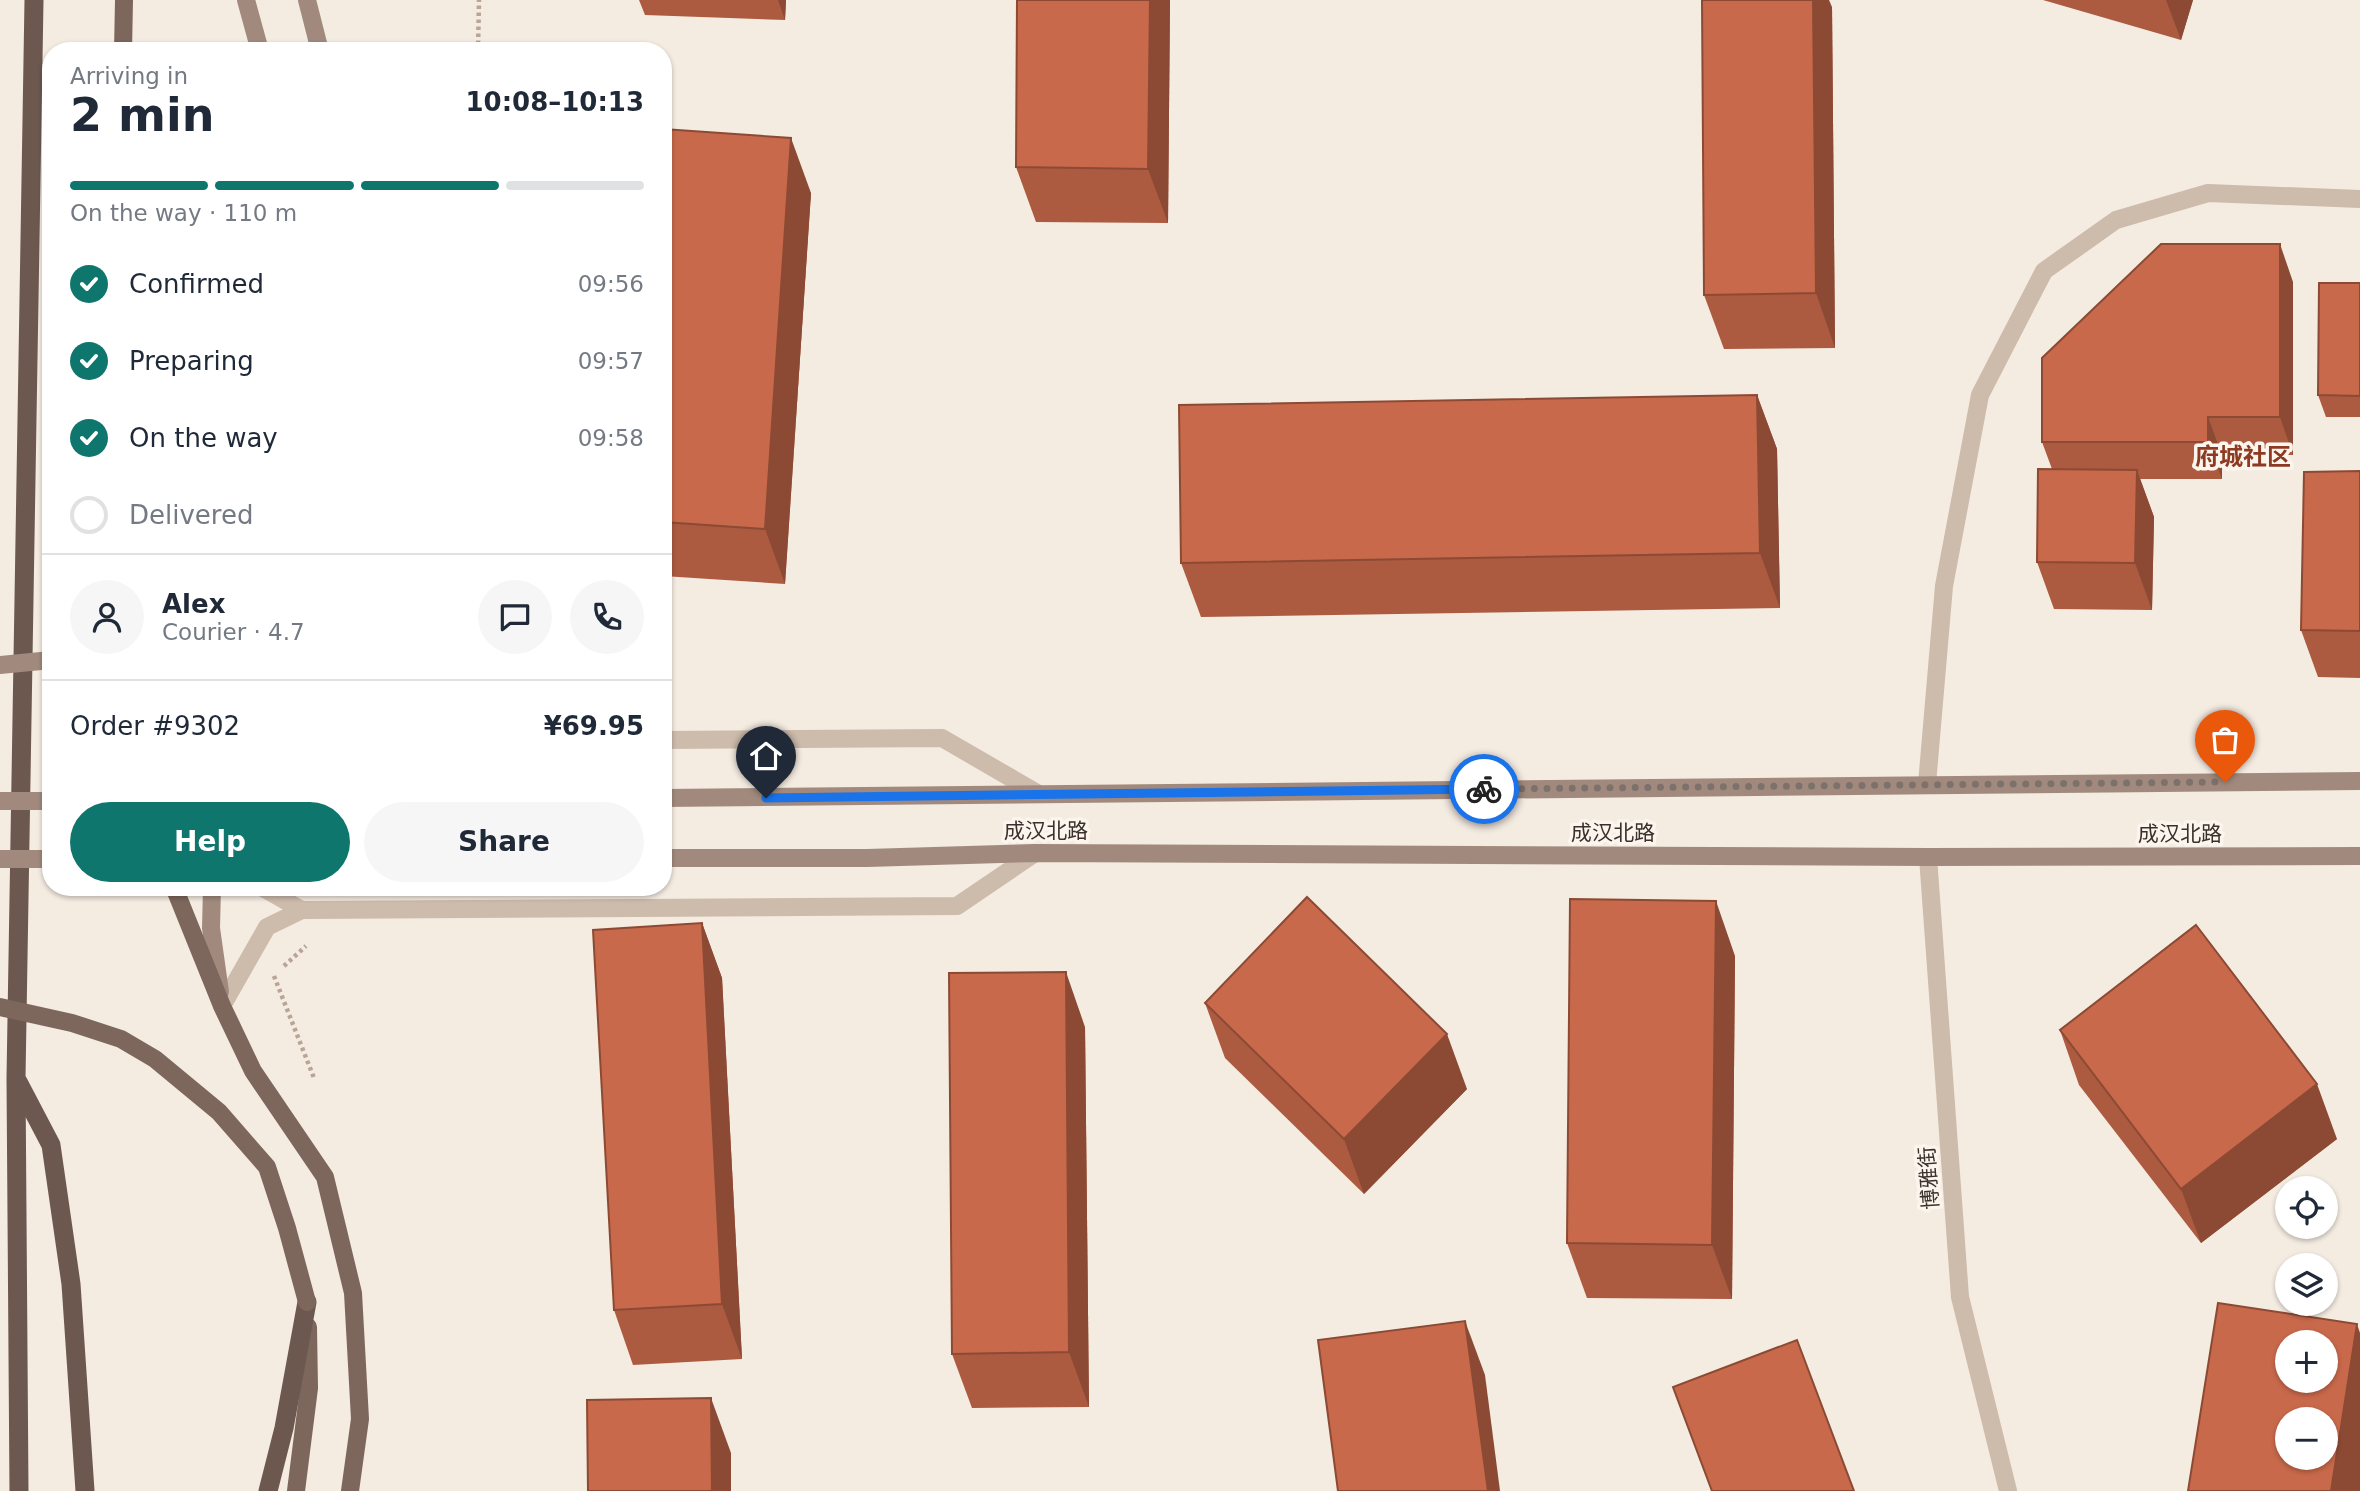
<!DOCTYPE html>
<html lang="en">
<head>
<meta charset="utf-8">
<style>
	body { margin:0; font-family:"DejaVu Sans","Noto Sans SC",sans-serif; background:#f6f6f7; color:#1f2937; height:100vh; display:flex; flex-direction:column; font-size:26px; white-space:nowrap }
	* { box-sizing:border-box; margin:0 }
	p { font-size:23px; color:#747a83 }
	.icon { flex:none; width:38px; height:38px; fill:none; stroke:currentColor; stroke-width:2; stroke-linecap:round; stroke-linejoin:round }
	.map { position:relative; flex:1; overflow:hidden }
	.panel { position:absolute; left:42px; top:42px; width:630px; height:854px; display:flex; flex-direction:column; background:#fff; border-radius:28px; box-shadow:0 2px 5px #0004 }
	.panel>* { flex:none }
	.controls { position:absolute; left:2275px; top:1176px; display:grid; gap:14px }
	.controls a { display:grid; place-items:center; width:63px; height:63px; border-radius:50%; background:#fff; box-shadow:0 2px 5px #0004; font-size:35px }
	.pin { position:absolute; display:grid; place-items:center; width:60px; height:60px; color:#fff; margin:-72px -30px; border-radius:50% 50% 50% 0; rotate:-45deg; box-shadow:0 0 7px #0007 }
	.pin .icon { rotate:45deg }
	.courier { position:absolute; display:grid; place-items:center; width:70px; height:70px; margin:-35px; border:5px solid #1a73e8; border-radius:50%; background:#fff; color:#222; box-shadow:0 2px 9px #0007 }
	.head em { font-style:normal; font-weight:700 }
	.head div { display:flex; flex-direction:column-reverse }
	.head { display:flex; align-items:center; justify-content:space-between; height:119px; padding:0 28px }
	h1 { font-size:46px; font-weight:700; line-height:52px }
	.bar { display:grid; grid-template-columns:repeat(4,1fr); gap:10px 7px; align-content:center; height:84px; padding:0 28px }
	.bar i { height:9px; border-radius:5px; background:#e0e1e3 }
	.bar .selected { background:#0f766e }
	.bar p { grid-column:span 4 }
	.line { display:flex; align-items:center; gap:18px; padding:0 28px; border-top:2px solid #e0e1e3 }
	.line div { flex:1 }
	.round { display:grid; place-items:center; flex:none; width:74px; height:74px; border-radius:37px; background:#f6f6f7 }
	ol { padding:0 28px; list-style:none }
	li { display:flex; align-items:center; gap:21px; height:77px }
	li p { margin-inline-start:auto }
	li .icon { padding:7px; border-radius:50%; background:#0f766e; color:#fff; stroke-width:4 }
	li:last-child { color:#747a83 }
	li i { width:38px; height:38px; border:4px solid #e0e1e3; border-radius:50% }
	.action { display:flex; gap:14px; margin-top:auto; padding:14px 28px }
	.action a { flex:1; height:80px; border-radius:42px; background:#0f766e; color:#fff; font-size:28px; font-weight:700; line-height:80px; text-align:center }
	.action a+a { background:#f6f6f7; color:#1f2937 }
	.map>svg:first-child { display:block }
	.lines { fill:none; stroke-linecap:round; stroke-linejoin:round }
	.path { stroke:#b9a596; stroke-width:4.5; stroke-dasharray:3.5 3.5; stroke-linecap:butt }
	.minor { stroke:#cdbbac; stroke-width:18 }
	.tertiary { stroke:#cdbbac; stroke-width:18 }
	.secondary { stroke:#a18a7d; stroke-width:18 }
	.primary { stroke:#7d675c; stroke-width:18 }
	.trunk { stroke:#6c584f; stroke-width:19 }
	.secondary-bridge { stroke:#a18a7d; stroke-width:18 }
	.primary-bridge { stroke:#7d675c; stroke-width:18 }
	.wall { fill:#ac5a40 }
	.shaded-wall { fill:#8c4a34 }
	.building { fill:#c8694b; stroke:#8c4a34; stroke-width:2; fill-rule:evenodd }
	.done { stroke:#7c716b; stroke-width:7; stroke-dasharray:0 12.6 }
	.route { stroke:#1a73e8; stroke-width:9 }
	.labels { text-anchor:middle; dominant-baseline:central; stroke-width:7; stroke-linejoin:round; paint-order:stroke }
	.street-label { font-size:21px; fill:#3b302b; stroke:#fbf5ee }
	.quarter-label { font-size:24px; font-weight:bold; fill:#8c3b22; stroke:#fbf5ee }
</style>
</head>
<body>
<div class="map">
<svg width="2360" height="1491" viewBox="0 0 2360 1491">
	<rect width="100%" height="100%" fill="#f4ebe1"/>
	<g class="lines">
		<g class="path">
			<path d="M 478,51 L 479,0"/>
			<path d="M 284,966 L 306,946"/>
			<path d="M 274,976 L 314,1078"/>
		</g>
		<g class="minor">
			<path d="M 1927,784 L 1944,586 L 1980,395 L 2044,271 L 2116,220 L 2208,193 L 2360,199"/>
			<path d="M 1928,857 L 1960,1297 L 2008,1491"/>
		</g>
		<g class="tertiary">
			<path d="M 663,740 L 942,738 L 1037,793"/>
			<path d="M 261,887 L 302,910"/>
			<path d="M 222,1006 L 267,927 L 302,910 L 957,906 L 1035,853"/>
		</g>
		<g class="secondary">
			<path d="M 246,0 L 260,51"/>
			<path d="M 307,0 L 320,51"/>
			<path d="M 663,798 L 2360,781"/>
			<path d="M 663,858 L 867,858 L 1035,853 L 1928,857 L 2360,856"/>
			<path d="M 212,887 L 211,928 L 220,992"/>
		</g>
		<g class="primary">
			<path d="M 123,51 L 124,0"/>
			<path d="M 174,887 L 222,1006 L 253,1071 L 325,1177 L 353,1293 L 360,1419 L 350,1491"/>
			<path d="M 296,1491 L 309,1388 L 308,1327"/>
		</g>
		<g class="trunk">
			<path d="M 18,1082 L 51,1145 L 71,1284 L 85,1491"/>
			<path d="M 19,1491 L 16,1078 L 34,0"/>
			<path d="M 268,1491 L 284,1428 L 307,1302"/>
		</g>
		<g class="secondary-bridge">
			<path d="M 0,665 L 51,660"/>
			<path d="M 0,801 L 51,801"/>
			<path d="M 0,859 L 51,859"/>
		</g>
		<path class="primary-bridge" d="M 0,1007 L 72,1023 L 121,1039 L 155,1059 L 219,1112 L 267,1167 L 287,1228 L 307,1302"/>
	</g>
	<g class="wall">
		<path d="M 639,0 L 786,0 L 785,20 L 645,15 Z"/>
		<path d="M 1017,0 L 1170,0 L 1168,223 L 1036,222 L 1016,167 Z"/>
		<path d="M 2043,0 L 2193,0 L 2181,40 Z"/>
		<path d="M 1832,7 L 1835,348 L 1724,349 L 1704,295 Z"/>
		<path d="M 663,129 L 811,193 L 785,584 L 663,576 Z"/>
		<path d="M 2293,282 L 2293,455 L 2222,455 L 2222,479 L 2140,479 L 2154,517 L 2152,610 L 2054,609 L 2037,562 L 2052,469 L 2042,442 Z"/>
		<path d="M 2360,283 L 2360,417 L 2326,417 L 2318,395 Z"/>
		<path d="M 1757,395 L 1777,449 L 1780,608 L 1201,617 L 1181,563 Z"/>
		<path d="M 2360,471 L 2360,678 L 2318,677 L 2301,630 Z"/>
		<path d="M 702,923 L 722,978 L 742,1359 L 633,1365 L 614,1310 Z"/>
		<path d="M 1735,956 L 1732,1299 L 1587,1298 L 1567,1243 Z"/>
		<path d="M 1205,1003 L 1467,1089 L 1364,1194 L 1225,1058 Z"/>
		<path d="M 1085,1027 L 1089,1407 L 972,1408 L 952,1354 Z"/>
		<path d="M 2060,1030 L 2337,1139 L 2201,1243 L 2079,1085 Z"/>
	</g>
	<g class="shaded-wall">
		<path d="M 778,0 L 786,0 L 785,20 Z"/>
		<path d="M 1150,0 L 1170,0 L 1168,223 L 1148,169 Z"/>
		<path d="M 1813,0 L 1829,0 L 1832,7 L 1835,348 L 1816,293 Z"/>
		<path d="M 2166,0 L 2193,0 L 2181,40 Z"/>
		<path d="M 791,138 L 811,193 L 785,584 L 765,529 Z"/>
		<path d="M 2280,244 L 2293,282 L 2293,455 L 2280,417 Z"/>
		<path d="M 1757,395 L 1777,449 L 1780,608 L 1760,553 Z"/>
		<path d="M 2208,417 L 2222,455 L 2222,479 L 2208,442 Z"/>
		<path d="M 2137,470 L 2154,517 L 2152,610 L 2135,563 Z"/>
		<path d="M 1716,901 L 1735,956 L 1732,1299 L 1712,1245 Z"/>
		<path d="M 702,923 L 722,978 L 742,1359 L 722,1304 Z"/>
		<path d="M 1066,972 L 1085,1027 L 1089,1407 L 1069,1352 Z"/>
		<path d="M 1447,1034 L 1467,1089 L 1364,1194 L 1344,1139 Z"/>
		<path d="M 2317,1084 L 2337,1139 L 2201,1243 L 2181,1189 Z"/>
		<path d="M 1465,1321 L 1485,1375 L 1500,1491 L 1488,1491 Z"/>
		<path d="M 2357,1324 L 2360,1333 L 2360,1491 L 2331,1491 Z"/>
		<path d="M 711,1398 L 731,1453 L 731,1491 L 712,1491 Z"/>
	</g>
	<g class="building">
		<path d="M 1017,0 L 1150,0 L 1148,169 L 1016,167 Z"/>
		<path d="M 1702,0 L 1813,0 L 1816,293 L 1704,295 Z"/>
		<path d="M 663,129 L 791,138 L 765,529 L 663,522 Z"/>
		<path d="M 2161,244 L 2280,244 L 2280,417 L 2208,417 L 2208,442 L 2042,442 L 2042,358 Z"/>
		<path d="M 2319,283 L 2360,283 L 2360,396 L 2318,395 Z"/>
		<path d="M 1757,395 L 1760,553 L 1181,563 L 1179,405 Z"/>
		<path d="M 2038,469 L 2137,470 L 2135,563 L 2037,562 Z"/>
		<path d="M 2360,471 L 2360,631 L 2301,630 L 2304,472 Z"/>
		<path d="M 1307,897 L 1447,1034 L 1344,1139 L 1205,1003 Z"/>
		<path d="M 1570,899 L 1716,901 L 1712,1245 L 1567,1243 Z"/>
		<path d="M 702,923 L 722,1304 L 614,1310 L 593,930 Z"/>
		<path d="M 2196,925 L 2317,1084 L 2181,1189 L 2060,1030 Z"/>
		<path d="M 1066,972 L 1069,1352 L 952,1354 L 949,973 Z"/>
		<path d="M 2218,1303 L 2357,1324 L 2331,1491 L 2188,1491 ZM 2287,1342 L 2326,1342 L 2326,1381 L 2287,1381 ZM 2287,1419 L 2326,1419 L 2326,1458 L 2287,1458 Z"/>
		<path d="M 1465,1321 L 1488,1491 L 1338,1491 L 1318,1340 Z"/>
		<path d="M 1797,1340 L 1854,1491 L 1712,1491 L 1673,1387 Z"/>
		<path d="M 711,1398 L 712,1491 L 588,1491 L 587,1400 Z"/>
	</g>
	<g class="lines">
		<path class="done" d="M 1484,789 L 2225,782"/>
		<path class="route" d="M 766,798 L 1484,789"/>
	</g>
	<g class="labels">
		<g class="street-label">
			<text x="1046" y="831">成汉北路</text>
			<text x="1613" y="833">成汉北路</text>
			<text x="2180" y="834">成汉北路</text>
			<text transform="translate(1929 1178) rotate(-94)">博雅街</text>
		</g>
		<g class="quarter-label">
			<text x="2243" y="457">府城社区</text>
		</g>
	</g>
</svg>
<div class="controls">
<a><svg class="icon" aria-label="locate" viewBox="0 0 24 24"><circle cx="12" cy="12" r="6"/><path d="M12 2v4M12 18v4M2 12h4M18 12h4"/></svg></a>
<a><svg class="icon" aria-label="layers" viewBox="0 0 24 24"><path d="M12 4l9 5-9 5-9-5zM3 14l9 5 9-5"/></svg></a>
<a>+</a>
<a>−</a>
</div>
<div class="pin" style="left:2225px;top:782px;background:#ea580c"><svg class="icon" aria-label="bag" viewBox="0 0 24 24"><path d="M5 8h14l-1 12H6zM9 8a3 3 0 0 1 6 0"/></svg></div>
<div class="pin" style="left:766px;top:798px;background:#1f2937"><svg class="icon" aria-label="home" viewBox="0 0 24 24"><path d="M3 11l9-7 9 7M6 9v11h12V9"/></svg></div>
<div class="courier" style="left:1484px;top:789px"><svg class="icon" aria-label="bike" viewBox="0 0 24 24"><circle cx="6" cy="16" r="4"/><circle cx="18" cy="16" r="4"/><path d="M6 16l4-8h5l3 8M10 8l3 8H6M13 5h3"/></svg></div>
<section class="panel">
<div class="head"><div><h1>2 min</h1><p>Arriving in</p></div><em>10:08–10:13</em></div>
<div class="bar"><i class="selected"></i><i class="selected"></i><i class="selected"></i><i></i><p>On the way · 110 m</p></div>
<ol>
<li><svg class="icon" aria-label="check" viewBox="0 0 24 24"><path d="M5 12l5 5 9-10"/></svg>Confirmed<p>09:56</p></li>
<li><svg class="icon" aria-label="check" viewBox="0 0 24 24"><path d="M5 12l5 5 9-10"/></svg>Preparing<p>09:57</p></li>
<li><svg class="icon" aria-label="check" viewBox="0 0 24 24"><path d="M5 12l5 5 9-10"/></svg>On the way<p>09:58</p></li>
<li><i></i>Delivered</li>
</ol>
<div class="line" style="height:126px"><a class="round"><svg class="icon" aria-label="person" viewBox="0 0 24 24"><circle cx="12" cy="8" r="4"/><path d="M4 21q1-7 8-7t8 7"/></svg></a><div><b>Alex</b><p>Courier · 4.7</p></div><a class="round"><svg class="icon" aria-label="chat" viewBox="0 0 24 24"><path d="M4 5h16v11H9l-5 4z"/></svg></a><a class="round"><svg class="icon" aria-label="phone" viewBox="0 0 24 24"><path d="M5 4h4l2 5-3 2q2 4 5 5l2-3 5 2v4C11 20 4 13 5 4z"/></svg></a></div>
<div class="line" style="height:91px"><div>Order #9302</div><b>¥69.95</b></div>
<div class="action"><a>Help</a><a>Share</a></div>
</section>
</div>
</body>
</html>
